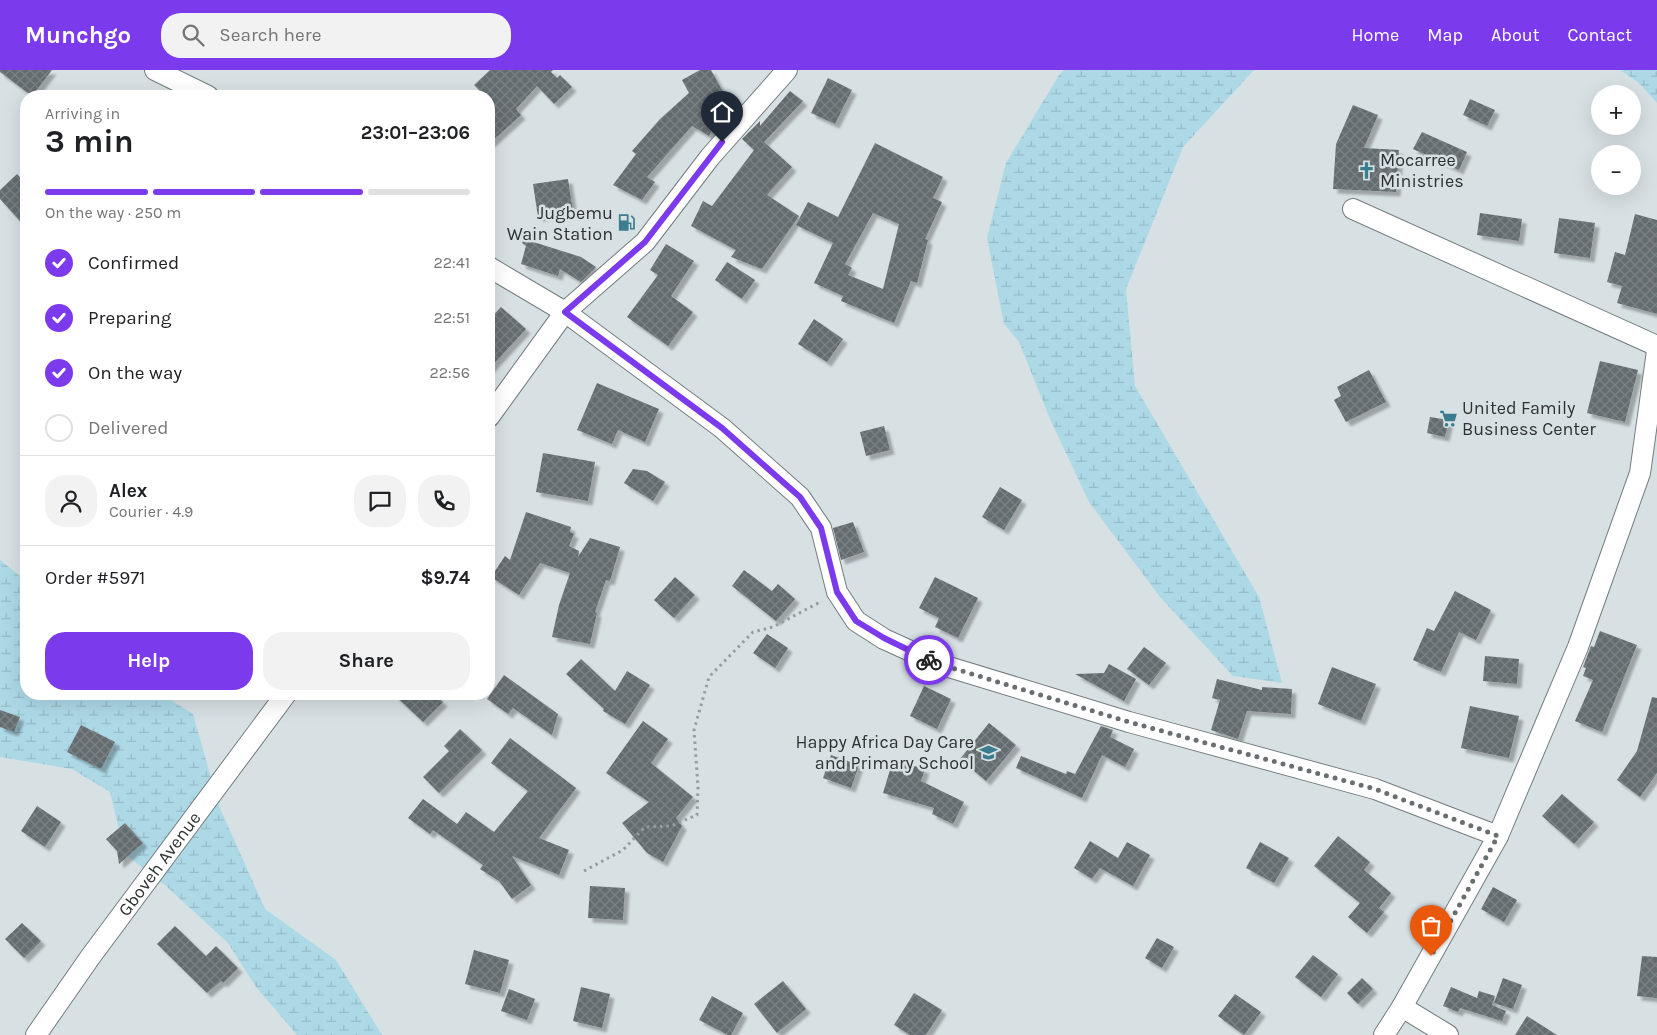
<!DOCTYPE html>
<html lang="en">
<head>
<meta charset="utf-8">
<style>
	body { margin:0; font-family:Karla,sans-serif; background:#f2f2f2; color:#202124; height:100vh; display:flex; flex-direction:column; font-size:19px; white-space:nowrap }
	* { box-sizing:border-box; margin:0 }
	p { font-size:16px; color:#757577 }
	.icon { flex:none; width:28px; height:28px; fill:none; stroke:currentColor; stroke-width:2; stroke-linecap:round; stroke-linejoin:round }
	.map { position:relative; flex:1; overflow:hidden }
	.panel { position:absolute; left:20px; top:20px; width:475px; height:610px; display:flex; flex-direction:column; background:#fff; border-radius:20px; box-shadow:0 5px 20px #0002 }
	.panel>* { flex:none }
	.fabs { position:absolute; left:1591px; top:15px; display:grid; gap:10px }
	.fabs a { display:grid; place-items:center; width:50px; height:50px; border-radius:50%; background:#fff; box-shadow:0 5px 20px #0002; font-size:25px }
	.pin { position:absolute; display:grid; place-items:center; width:42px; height:42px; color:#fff; margin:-51px -21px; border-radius:50% 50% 50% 0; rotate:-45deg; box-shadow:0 0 5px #0007 }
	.pin .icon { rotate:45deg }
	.courier { position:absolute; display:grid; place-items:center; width:50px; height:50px; margin:-25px; border:4px solid #7c3aed; border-radius:50%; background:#fff; color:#222; box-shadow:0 1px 6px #0007 }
	.head em { font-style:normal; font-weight:700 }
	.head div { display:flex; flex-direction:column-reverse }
	.head { display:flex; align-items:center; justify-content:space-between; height:85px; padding:0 25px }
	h1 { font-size:32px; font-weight:700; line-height:38px }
	.bar { display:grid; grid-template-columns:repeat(4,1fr); gap:8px 5px; align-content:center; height:60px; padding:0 25px }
	.bar i { height:6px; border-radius:4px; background:#e0e0e0 }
	.bar .active { background:#7c3aed }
	.bar p { grid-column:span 4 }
	.line { display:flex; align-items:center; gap:12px; padding:0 25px; border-top:1px solid #e0e0e0 }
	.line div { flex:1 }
	.round { display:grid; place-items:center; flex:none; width:52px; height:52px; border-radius:20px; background:#f2f2f2 }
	ol { padding:0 25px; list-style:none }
	li { display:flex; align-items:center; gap:15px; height:55px }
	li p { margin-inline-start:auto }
	li .icon { padding:5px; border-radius:50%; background:#7c3aed; color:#fff; stroke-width:4 }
	li:last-child { color:#757577 }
	li i { width:28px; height:28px; border:2px solid #e0e0e0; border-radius:50% }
	.button { display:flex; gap:10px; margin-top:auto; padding:10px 25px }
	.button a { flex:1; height:58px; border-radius:20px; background:#7c3aed; color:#fff; font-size:20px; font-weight:700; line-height:58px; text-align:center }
	.button a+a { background:#f2f2f2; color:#202124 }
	header { display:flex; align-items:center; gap:30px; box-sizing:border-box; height:70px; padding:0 25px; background:#7c3aed; color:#fff }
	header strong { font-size:24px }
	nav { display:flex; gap:28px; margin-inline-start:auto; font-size:18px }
	.search { width:350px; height:45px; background:#f2f2f2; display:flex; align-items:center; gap:12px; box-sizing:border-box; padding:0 18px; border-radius:20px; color:#757577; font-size:19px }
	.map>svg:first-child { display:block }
	.wetland { fill:url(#wetland-marsh) }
	.building { fill:url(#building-cross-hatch); fill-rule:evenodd; filter:url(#shadow) }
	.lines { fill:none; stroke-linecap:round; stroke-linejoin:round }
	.street-casing { stroke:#747c7f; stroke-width:22 }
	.path { stroke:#969d9f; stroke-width:3; stroke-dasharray:2.5 4; stroke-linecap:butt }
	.street { stroke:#fff; stroke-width:20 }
	.done { stroke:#696f71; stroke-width:5; stroke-dasharray:0 9 }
	.route { stroke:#7c3aed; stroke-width:6 }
	.labels { text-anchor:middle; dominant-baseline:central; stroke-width:5; stroke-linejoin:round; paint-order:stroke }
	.poi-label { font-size:18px; fill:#2e3233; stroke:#d7e0e3; text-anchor:start }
	.street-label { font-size:18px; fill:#2e3233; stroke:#d7e0e3 }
</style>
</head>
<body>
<header>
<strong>Munchgo</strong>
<div class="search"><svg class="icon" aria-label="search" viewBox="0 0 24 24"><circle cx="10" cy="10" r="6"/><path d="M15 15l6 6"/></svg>Search here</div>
<nav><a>Home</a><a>Map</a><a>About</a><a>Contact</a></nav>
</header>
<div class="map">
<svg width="1657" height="965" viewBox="0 0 1657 965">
	<defs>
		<pattern id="wetland-marsh" width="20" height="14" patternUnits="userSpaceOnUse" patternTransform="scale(1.25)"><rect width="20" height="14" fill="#add9e7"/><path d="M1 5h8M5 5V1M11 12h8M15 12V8" fill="none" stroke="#95bbc7"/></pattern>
		<pattern id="building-cross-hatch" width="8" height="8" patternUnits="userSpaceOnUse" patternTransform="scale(1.25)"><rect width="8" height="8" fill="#646c6f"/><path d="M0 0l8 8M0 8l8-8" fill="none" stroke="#7b8284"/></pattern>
		<filter id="shadow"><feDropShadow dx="4.5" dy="4.5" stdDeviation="1" flood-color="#0004"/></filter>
	</defs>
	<rect width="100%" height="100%" fill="#d7e0e3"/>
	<g class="wetland">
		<path d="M 1064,0 L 1254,0 L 1183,77 L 1126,219 L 1135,316 L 1259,527 L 1282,613 L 1233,606 L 1160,527 L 1089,432 L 1050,349 L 1019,272 L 1004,254 L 987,168 L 1006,93 L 1059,5 Z"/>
		<path d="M 1620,0 L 1657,0 L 1657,33 L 1639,13 Z"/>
		<path d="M 0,490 L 26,511 L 26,624 L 161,624 L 193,644 L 219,736 L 265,839 L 336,890 L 382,965 L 297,965 L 256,917 L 228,873 L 166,816 L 125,784 L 110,722 L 72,699 L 0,687 Z"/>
	</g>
	<g class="building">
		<path d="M 0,0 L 52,0 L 32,26 L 0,2 Z"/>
		<path d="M 490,0 L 553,0 L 551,2 L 557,8 L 560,5 L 572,17 L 554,34 L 537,16 L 516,39 L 521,45 L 489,74 L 489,26 L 485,26 L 474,15 Z"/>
		<path d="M 700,0 L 711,0 L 723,22 L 712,28 L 728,38 L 719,54 L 716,53 L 709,66 L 692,56 L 647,107 L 655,112 L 642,130 L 613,115 L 636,84 L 632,81 L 660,49 L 689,23 L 682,10 Z"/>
		<path d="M 828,8 L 852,20 L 835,54 L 811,43 Z"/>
		<path d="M 790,21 L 803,31 L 764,72 L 792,97 L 767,125 L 799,146 L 762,199 L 731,187 L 736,180 L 691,156 L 703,131 L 712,136 L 754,80 L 742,69 L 760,51 L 760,56 Z"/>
		<path d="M 1470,29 L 1495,40 L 1487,56 L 1463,45 Z"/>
		<path d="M 1353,35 L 1378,45 L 1364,78 L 1399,80 L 1396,122 L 1333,119 L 1336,74 Z"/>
		<path d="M 1422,62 L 1467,82 L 1459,100 L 1413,79 Z"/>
		<path d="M 875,73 L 943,107 L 933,128 L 942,132 L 925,169 L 928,170 L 917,213 L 911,211 L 894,253 L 841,231 L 843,226 L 814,213 L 833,173 L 796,155 L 808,132 L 838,147 ZM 873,143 L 899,154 L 883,219 L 848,205 L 852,198 L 845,194 Z"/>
		<path d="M 17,104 L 26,114 L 26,158 L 0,129 L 0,120 Z"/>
		<path d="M 568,109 L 573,142 L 538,147 L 533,114 Z"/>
		<path d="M 1480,143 L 1522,149 L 1519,171 L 1477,165 Z"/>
		<path d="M 1635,144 L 1657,150 L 1657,244 L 1617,233 L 1622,216 L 1607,212 L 1615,182 L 1625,185 Z"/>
		<path d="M 1559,148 L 1595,153 L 1590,188 L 1554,183 Z"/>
		<path d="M 524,169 L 581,187 L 596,197 L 581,212 L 560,199 L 558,206 L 521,194 L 526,176 L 522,173 Z"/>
		<path d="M 666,174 L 694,191 L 671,226 L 693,242 L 668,276 L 627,247 L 658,205 L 650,200 Z"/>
		<path d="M 727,192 L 755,210 L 742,229 L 715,210 Z"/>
		<path d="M 501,237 L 526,259 L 489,299 L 489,250 Z"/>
		<path d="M 814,249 L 843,269 L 827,292 L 798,274 Z"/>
		<path d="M 1600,291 L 1638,300 L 1625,352 L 1587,343 Z"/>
		<path d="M 1369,300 L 1386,332 L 1346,352 L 1334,330 L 1341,326 L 1337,317 Z"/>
		<path d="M 597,313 L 659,339 L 645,372 L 618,360 L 612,374 L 577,360 Z"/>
		<path d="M 1430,347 L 1449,350 L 1445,367 L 1427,363 Z"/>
		<path d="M 884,356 L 890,380 L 866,386 L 860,362 Z"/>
		<path d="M 543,383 L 595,392 L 588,431 L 536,422 Z"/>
		<path d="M 633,399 L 647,401 L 665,412 L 653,431 L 624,413 Z"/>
		<path d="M 1000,417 L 1022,430 L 1004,460 L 982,447 Z"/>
		<path d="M 526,442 L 571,457 L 570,462 L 574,464 L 569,476 L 579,481 L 578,487 L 590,468 L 620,477 L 610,511 L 606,510 L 595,542 L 597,543 L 590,574 L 552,567 L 559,535 L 570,503 L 540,493 L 519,525 L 491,507 L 505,486 L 510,490 Z"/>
		<path d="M 853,452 L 864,482 L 841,490 L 833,458 Z"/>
		<path d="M 744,500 L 772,521 L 778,514 L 795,529 L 776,551 L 732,516 Z"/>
		<path d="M 675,507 L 695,525 L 674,548 L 654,530 Z"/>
		<path d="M 935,507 L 978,528 L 958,568 L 935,557 L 939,548 L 919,538 Z"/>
		<path d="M 1455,521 L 1491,540 L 1476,570 L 1459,562 L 1441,602 L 1413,590 L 1427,558 L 1434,561 Z"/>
		<path d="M 1600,561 L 1637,575 L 1602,662 L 1575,651 L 1593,610 L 1583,606 L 1586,598 L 1583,597 L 1591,576 L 1594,577 Z"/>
		<path d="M 767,564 L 788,578 L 775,598 L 753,583 Z"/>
		<path d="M 1144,577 L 1166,593 L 1149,615 L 1127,599 Z"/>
		<path d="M 1485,586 L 1519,589 L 1517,614 L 1483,611 Z"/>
		<path d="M 581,589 L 615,621 L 627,601 L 650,615 L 625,654 L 603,641 L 604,639 L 566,604 Z"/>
		<path d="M 1109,594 L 1136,609 L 1124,631 L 1075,604 L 1104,603 Z"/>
		<path d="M 1332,597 L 1376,614 L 1361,651 L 1318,634 Z"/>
		<path d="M 504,605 L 558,644 L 552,665 L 513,638 L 508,644 L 487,629 Z"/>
		<path d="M 1217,609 L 1262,620 L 1262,617 L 1292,619 L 1291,644 L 1247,641 L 1238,669 L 1211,660 L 1220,630 L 1212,628 Z"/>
		<path d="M 924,616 L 951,629 L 937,659 L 910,646 Z"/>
		<path d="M 393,624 L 434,624 L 443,632 L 423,652 Z"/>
		<path d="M 1652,627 L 1657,628 L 1657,703 L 1640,727 L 1617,710 L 1637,681 Z"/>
		<path d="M 1470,636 L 1519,646 L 1509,688 L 1461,678 Z"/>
		<path d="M 0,640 L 20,647 L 14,662 L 0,657 Z"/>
		<path d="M 643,651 L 668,669 L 651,693 L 693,727 L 676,748 L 682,756 L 663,792 L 647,783 L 622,753 L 649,732 L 606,703 Z"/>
		<path d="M 989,653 L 1016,675 L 986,711 L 960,689 Z"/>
		<path d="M 81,655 L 115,672 L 101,699 L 67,682 Z"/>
		<path d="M 1101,656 L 1113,660 L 1110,667 L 1134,679 L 1125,697 L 1102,685 L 1082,728 L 1016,698 L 1021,686 L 1066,704 L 1067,701 L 1075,704 Z"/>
		<path d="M 460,659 L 482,680 L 439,723 L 423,707 L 449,681 L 444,676 Z"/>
		<path d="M 510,668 L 576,718 L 539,768 L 569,780 L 559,805 L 512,786 L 531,815 L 512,829 L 499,811 L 480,799 L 483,795 L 433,760 L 430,764 L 408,748 L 423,729 L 457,754 L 466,742 L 494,762 L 528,721 L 491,693 Z"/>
		<path d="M 831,685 L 859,695 L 851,718 L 823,708 Z"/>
		<path d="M 893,690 L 925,699 L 921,711 L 964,732 L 953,754 L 932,744 L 934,738 L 883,723 Z"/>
		<path d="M 1562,724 L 1594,752 L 1574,774 L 1542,746 Z"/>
		<path d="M 37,736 L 61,752 L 45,777 L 21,761 Z"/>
		<path d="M 125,753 L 143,773 L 119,794 L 117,781 L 106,769 Z"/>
		<path d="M 1338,766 L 1370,792 L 1364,800 L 1391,823 L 1379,838 L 1384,842 L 1367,863 L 1348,847 L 1360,833 L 1314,796 Z"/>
		<path d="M 1090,771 L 1118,788 L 1127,772 L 1150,785 L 1133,816 L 1100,798 L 1092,809 L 1074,798 Z"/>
		<path d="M 1260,772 L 1289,788 L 1274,813 L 1246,798 Z"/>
		<path d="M 590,816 L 625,818 L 623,850 L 588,848 Z"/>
		<path d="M 1493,817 L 1517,830 L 1504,852 L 1481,839 Z"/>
		<path d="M 22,853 L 41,871 L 24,888 L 5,869 Z"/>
		<path d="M 175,856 L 206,886 L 216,876 L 238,898 L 223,913 L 221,911 L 207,923 L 157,874 Z"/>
		<path d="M 1157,868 L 1174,877 L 1162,898 L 1145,888 Z"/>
		<path d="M 474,880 L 509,890 L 500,923 L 465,914 Z"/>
		<path d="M 1313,885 L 1338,904 L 1321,927 L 1295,907 Z"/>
		<path d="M 1642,886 L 1657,887 L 1657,928 L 1637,926 Z"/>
		<path d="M 1362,908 L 1373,919 L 1358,934 L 1347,923 Z"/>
		<path d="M 1503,908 L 1522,915 L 1513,939 L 1494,933 Z"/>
		<path d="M 783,911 L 806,939 L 777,963 L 754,934 Z"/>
		<path d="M 581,917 L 610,924 L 602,958 L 573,951 Z"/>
		<path d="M 1451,917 L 1477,928 L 1479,921 L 1495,926 L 1492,935 L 1506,941 L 1502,951 L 1460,938 L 1458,942 L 1443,936 Z"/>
		<path d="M 509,919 L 535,929 L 527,950 L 501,941 Z"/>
		<path d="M 914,923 L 942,940 L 926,965 L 910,965 L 894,955 Z"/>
		<path d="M 1235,924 L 1261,942 L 1244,965 L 1218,946 Z"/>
		<path d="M 712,926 L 743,943 L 731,965 L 728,965 L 699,950 Z"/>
		<path d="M 1527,946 L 1557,965 L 1515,965 Z"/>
	</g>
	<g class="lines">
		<defs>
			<g id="street">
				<path d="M 155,0 L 208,26"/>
				<path d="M 1353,139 L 1657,276"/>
				<path d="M 489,197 L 565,242 L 722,358 L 800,427 L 821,458 L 837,522 L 856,551 L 884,569 L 939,594 L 1129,652 L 1375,719 L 1498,766"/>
				<path d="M 489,347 L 565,242 L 645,172 L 710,87 L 787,0"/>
				<path d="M 1402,937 L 1448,965"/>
				<path id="s1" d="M 36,965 L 91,886 L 286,624"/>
				<path d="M 1384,965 L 1402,937 L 1498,766 L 1578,577 L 1640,403 L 1657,281"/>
			</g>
		</defs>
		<use href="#street" class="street-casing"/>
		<path class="path" d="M 584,801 L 623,780 L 645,757 L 671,756 L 697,745 L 698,717 L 694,660 L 709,607 L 753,562 L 773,557 L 822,531"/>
		<use href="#street" class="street"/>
	</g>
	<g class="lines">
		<path class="done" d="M 929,590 L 939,594 L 1129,652 L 1375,719 L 1498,766 L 1431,886"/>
		<path class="route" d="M 722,72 L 645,172 L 565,242 L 722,358 L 800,427 L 821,458 L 837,522 L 856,551 L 884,568 L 929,590"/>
	</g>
	<defs>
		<symbol id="church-bare" viewBox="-9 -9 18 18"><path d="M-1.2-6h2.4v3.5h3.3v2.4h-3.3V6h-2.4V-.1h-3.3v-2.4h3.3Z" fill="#3b7c8f" stroke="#d7e0e3" stroke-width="2.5" paint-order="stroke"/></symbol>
		<symbol id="fuel-bare" viewBox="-9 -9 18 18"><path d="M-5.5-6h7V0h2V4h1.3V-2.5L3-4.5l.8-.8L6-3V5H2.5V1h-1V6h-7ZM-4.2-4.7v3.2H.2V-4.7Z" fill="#3b7c8f" stroke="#d7e0e3" stroke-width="2.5" paint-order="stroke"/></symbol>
		<symbol id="supermarket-bare" viewBox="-9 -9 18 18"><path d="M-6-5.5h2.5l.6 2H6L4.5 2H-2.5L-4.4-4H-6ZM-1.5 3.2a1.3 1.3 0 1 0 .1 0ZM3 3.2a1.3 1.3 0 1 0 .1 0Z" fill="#3b7c8f" stroke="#d7e0e3" stroke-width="2.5" paint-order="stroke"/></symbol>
		<symbol id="school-bare" viewBox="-9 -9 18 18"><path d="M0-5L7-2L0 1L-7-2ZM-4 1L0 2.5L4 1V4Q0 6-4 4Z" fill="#3b7c8f" stroke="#d7e0e3" stroke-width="2.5" paint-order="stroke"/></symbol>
	</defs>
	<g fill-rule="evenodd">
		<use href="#church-bare" x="1354" y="88" width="25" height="25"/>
		<use href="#fuel-bare" x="614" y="140" width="25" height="25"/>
		<use href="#supermarket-bare" x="1436" y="336" width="25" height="25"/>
		<use href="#school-bare" x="976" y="670" width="25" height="25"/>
	</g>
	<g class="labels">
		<g class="poi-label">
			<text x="1380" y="90">Mocarree<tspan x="1380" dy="21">Ministries</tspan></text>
			<text x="613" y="143" text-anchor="end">Jugbemu<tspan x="613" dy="21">Wain Station</tspan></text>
			<text x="1462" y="338">United Family<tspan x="1462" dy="21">Business Center</tspan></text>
			<text x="974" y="672" text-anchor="end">Happy Africa Day Care<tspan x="974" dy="21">and Primary School</tspan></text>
		</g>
		<g class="street-label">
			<text stroke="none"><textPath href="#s1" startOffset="211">Gboveh Avenue</textPath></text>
		</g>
	</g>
</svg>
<div class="fabs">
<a>+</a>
<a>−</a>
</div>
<div class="pin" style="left:1431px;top:886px;background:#ea580c"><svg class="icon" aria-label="bag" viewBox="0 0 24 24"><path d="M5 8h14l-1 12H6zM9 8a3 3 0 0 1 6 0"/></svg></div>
<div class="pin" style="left:722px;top:72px;background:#1f2937"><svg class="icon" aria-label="home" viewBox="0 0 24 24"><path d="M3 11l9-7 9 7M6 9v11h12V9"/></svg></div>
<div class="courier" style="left:929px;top:590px"><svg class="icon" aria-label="bike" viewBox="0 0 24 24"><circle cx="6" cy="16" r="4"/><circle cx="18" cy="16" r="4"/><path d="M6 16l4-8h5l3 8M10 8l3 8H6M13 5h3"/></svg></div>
<section class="panel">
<div class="head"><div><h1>3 min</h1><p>Arriving in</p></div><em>23:01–23:06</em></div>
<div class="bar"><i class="active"></i><i class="active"></i><i class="active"></i><i></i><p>On the way · 250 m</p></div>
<ol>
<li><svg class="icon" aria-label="check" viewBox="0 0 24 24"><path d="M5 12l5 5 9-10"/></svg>Confirmed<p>22:41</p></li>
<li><svg class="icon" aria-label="check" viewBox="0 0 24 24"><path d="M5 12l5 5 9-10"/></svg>Preparing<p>22:51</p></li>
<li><svg class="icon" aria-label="check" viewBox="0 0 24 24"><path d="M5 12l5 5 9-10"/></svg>On the way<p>22:56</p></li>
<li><i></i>Delivered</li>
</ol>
<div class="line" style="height:90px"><a class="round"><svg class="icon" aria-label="person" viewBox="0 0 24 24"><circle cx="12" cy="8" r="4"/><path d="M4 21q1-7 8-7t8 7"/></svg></a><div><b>Alex</b><p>Courier · 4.9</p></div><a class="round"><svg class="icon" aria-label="chat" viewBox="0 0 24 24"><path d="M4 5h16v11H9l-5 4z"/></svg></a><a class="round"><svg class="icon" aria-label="phone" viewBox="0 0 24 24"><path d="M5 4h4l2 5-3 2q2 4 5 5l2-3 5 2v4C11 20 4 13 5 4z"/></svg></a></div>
<div class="line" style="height:65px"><div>Order #5971</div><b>$9.74</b></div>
<div class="button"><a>Help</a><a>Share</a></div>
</section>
</div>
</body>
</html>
